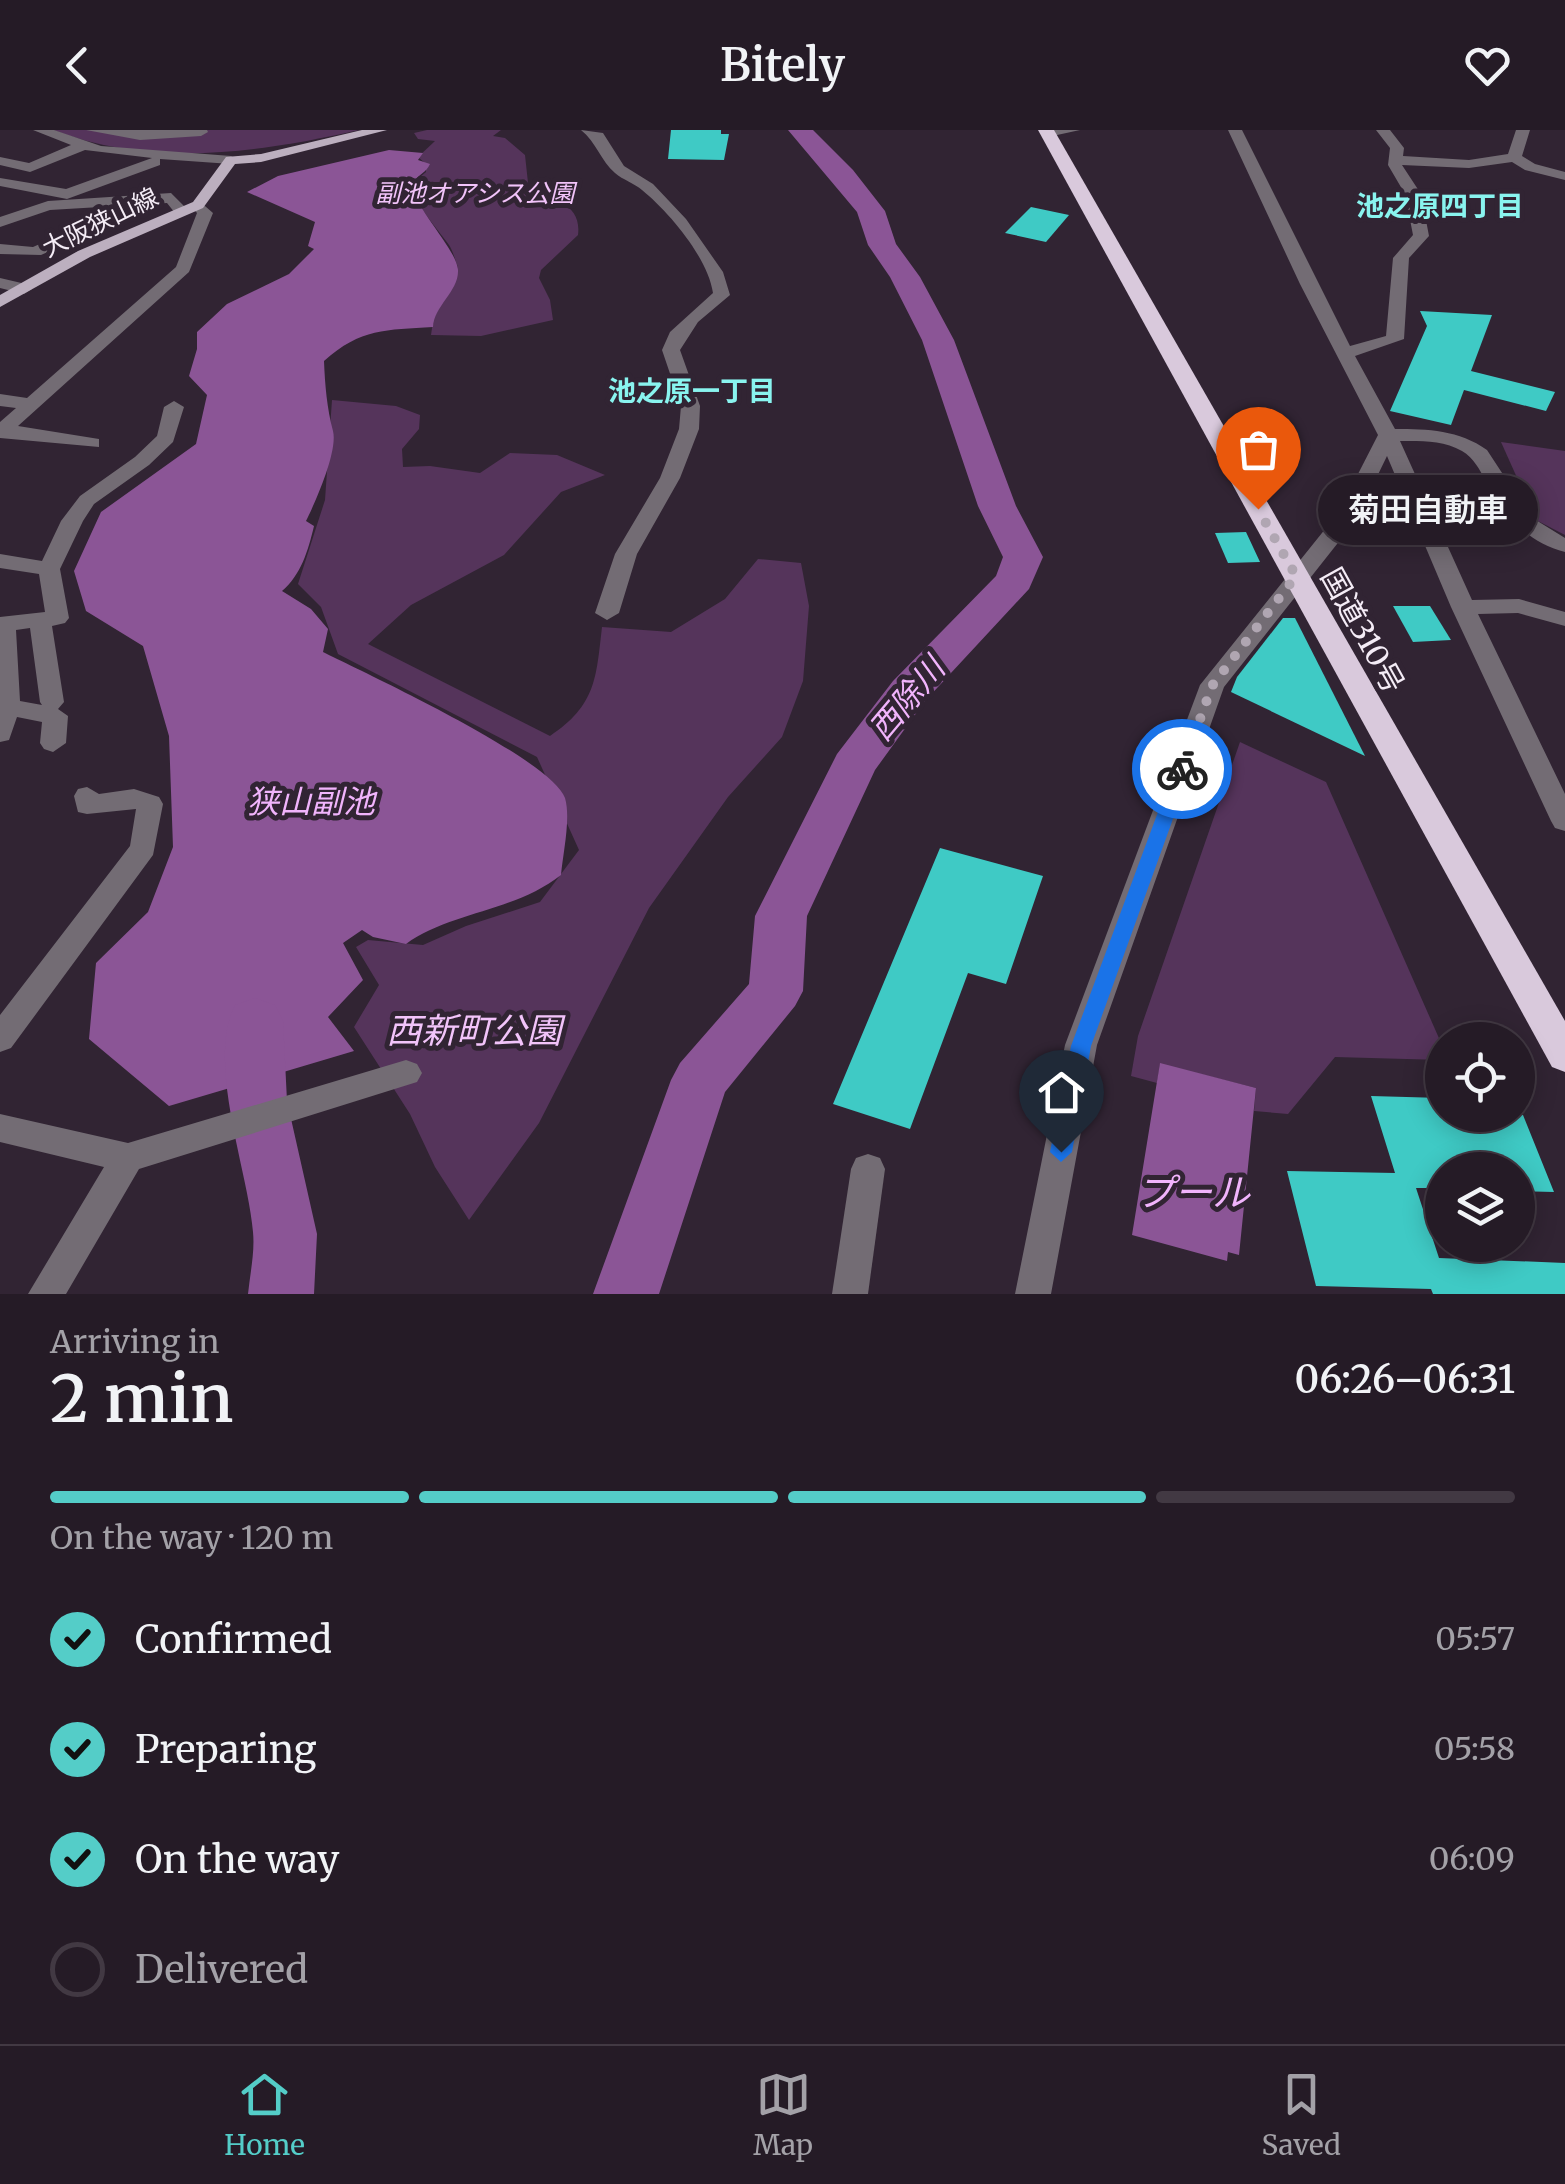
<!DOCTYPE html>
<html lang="en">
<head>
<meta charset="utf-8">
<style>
	body { margin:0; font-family:Merriweather,"Noto Sans JP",serif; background:#312832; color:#f1f3f6; height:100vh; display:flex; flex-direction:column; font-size:38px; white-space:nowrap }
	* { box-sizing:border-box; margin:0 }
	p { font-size:32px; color:#a3a1a7 }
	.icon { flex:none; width:55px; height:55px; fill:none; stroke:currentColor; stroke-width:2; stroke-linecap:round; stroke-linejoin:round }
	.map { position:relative; height:1164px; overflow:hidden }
	.panel { display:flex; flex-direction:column; background:#251b26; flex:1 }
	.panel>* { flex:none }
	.controls { position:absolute; left:1425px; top:892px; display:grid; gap:20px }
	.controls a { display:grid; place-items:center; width:110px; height:110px; border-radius:50%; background:#251b26; box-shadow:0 5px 25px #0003,0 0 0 2px #423943; font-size:50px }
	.pin { position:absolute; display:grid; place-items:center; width:85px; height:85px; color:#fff; margin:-102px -42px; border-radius:50% 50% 50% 0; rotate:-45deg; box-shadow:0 0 10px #0007 }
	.pin .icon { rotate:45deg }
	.courier { position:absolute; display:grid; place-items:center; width:100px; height:100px; margin:-50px; border:8px solid #1a73e8; border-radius:50%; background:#fff; color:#222; box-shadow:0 2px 12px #0007 }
	.bubble { position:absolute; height:70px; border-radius:35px; background:#251b26; box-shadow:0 5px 25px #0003,0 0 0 2px #423943; font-size:32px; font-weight:600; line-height:70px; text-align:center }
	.summary em { font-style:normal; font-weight:600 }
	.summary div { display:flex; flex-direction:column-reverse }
	.summary { display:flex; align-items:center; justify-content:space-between; height:170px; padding:0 50px }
	h1 { font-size:65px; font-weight:600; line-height:75px }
	.bar { display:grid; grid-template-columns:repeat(4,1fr); gap:15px 10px; align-content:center; height:120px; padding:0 50px }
	.bar i { height:12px; border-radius:8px; background:#423943 }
	.bar .active { background:#54cdc8 }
	.bar p { grid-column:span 4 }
	ol { padding:0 50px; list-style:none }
	li { display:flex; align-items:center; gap:30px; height:110px }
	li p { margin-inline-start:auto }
	li .icon { padding:10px; border-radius:50%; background:#54cdc8; color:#111; stroke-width:4 }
	li:last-child { color:#a3a1a7 }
	li i { width:55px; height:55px; border:5px solid #423943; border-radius:50% }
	header { display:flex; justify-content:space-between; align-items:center; height:130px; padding:0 50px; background:#251b26; font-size:45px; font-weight:600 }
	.menu { display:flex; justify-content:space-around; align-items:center; height:140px; border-top:2px solid #423943; background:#251b26; font-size:28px; color:#a3a1a7 }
	.menu a { display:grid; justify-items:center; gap:5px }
	.menu .active { color:#54cdc8 }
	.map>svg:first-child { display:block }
	.green { fill:#55345b }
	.water { fill:#8b5596 }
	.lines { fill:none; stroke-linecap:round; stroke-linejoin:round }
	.river { fill:#8b5596; fill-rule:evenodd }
	.building { fill:#3fcac5 }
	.minor { fill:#736c74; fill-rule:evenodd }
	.major { fill:#bcafbf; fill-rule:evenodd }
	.highway { fill:#d9c9dc; fill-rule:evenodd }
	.route { fill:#1a73e8 }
	.done { stroke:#b0a6b2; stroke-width:10; stroke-dasharray:0 18 }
	.labels { text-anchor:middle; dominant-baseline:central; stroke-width:10; stroke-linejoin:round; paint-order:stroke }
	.far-park-label { font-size:25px; font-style:italic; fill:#f2c4fa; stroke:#312433 }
	.far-street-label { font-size:25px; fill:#f4ecf6; stroke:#312433 }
	.far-neighbourhood-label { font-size:28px; font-weight:bold; fill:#89f4ef; stroke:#312433 }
	.street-label { font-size:30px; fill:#f4ecf6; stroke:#312433 }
	.water-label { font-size:32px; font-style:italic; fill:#f1b4fc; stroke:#312433 }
	.near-park-label { font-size:35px; font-style:italic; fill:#f2c4fa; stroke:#312433 }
	.near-water-label { font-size:38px; font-style:italic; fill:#f1b4fc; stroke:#312433 }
</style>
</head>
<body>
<header><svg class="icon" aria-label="back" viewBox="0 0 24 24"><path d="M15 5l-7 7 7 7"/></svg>Bitely<svg class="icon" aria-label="heart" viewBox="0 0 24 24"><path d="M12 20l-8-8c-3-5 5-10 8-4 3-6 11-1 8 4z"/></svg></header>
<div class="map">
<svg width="1565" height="1164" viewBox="0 0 1565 1164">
	<rect width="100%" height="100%" fill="#312433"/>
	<g class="green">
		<path d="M 53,0 L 359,0 C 258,23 152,38 53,0 Z"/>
		<path d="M 427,0 L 501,0 L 493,6 L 505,8 L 525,25 L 529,62 C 553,68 582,74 578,105 L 541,140 L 539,148 L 550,170 L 553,190 L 481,206 L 431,205 L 433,191 L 458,137 C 455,130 453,121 449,115 C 436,96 413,75 414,52 L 426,42 L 426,34 L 418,27 L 435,11 L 418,9 L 414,3 Z"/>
		<path d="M 332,270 L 396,276 L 420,285 L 419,299 L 402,319 L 403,337 L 430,336 L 480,343 L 510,323 L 557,325 L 605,345 L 561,362 L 504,425 L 411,475 L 368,514 L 550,606 C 596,575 596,549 602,497 L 671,502 L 725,469 L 758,429 L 801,433 L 809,476 L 803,551 L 782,607 L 728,667 L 649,778 L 539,993 L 469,1090 L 435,1037 L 410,984 L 354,897 L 379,855 L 356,817 L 368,810 L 423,815 L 466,796 L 540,772 L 579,720 L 537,627 L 338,524 L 321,477 L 298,454 L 325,370 Z"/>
		<path d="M 1501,312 L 1565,321 L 1565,405 L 1536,390 Z"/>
		<path d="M 1240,612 L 1326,652 L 1442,915 L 1442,930 L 1335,927 L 1288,984 L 1254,981 L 1256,958 L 1160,934 L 1157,953 L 1131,946 L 1138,906 Z"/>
	</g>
	<g class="water">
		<path d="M 389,20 L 423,23 L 418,30 L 430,34 C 426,43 419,44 414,51 C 405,68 457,118 458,140 C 459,161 434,176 433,197 C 386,200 361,198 324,231 C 325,256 327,278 333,301 C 338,321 316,371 306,391 L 314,396 C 308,421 301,445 282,461 L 311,479 L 328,499 L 323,522 C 367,544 551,629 565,668 C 571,688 563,723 561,745 C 514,782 450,782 406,814 L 373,807 L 362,800 L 343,813 L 363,850 L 328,887 L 354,921 L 169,976 L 89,909 L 96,833 L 148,782 L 173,717 L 169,606 L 143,516 L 86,481 L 74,441 L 101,382 L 196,314 L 207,265 L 189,246 L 197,219 L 197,202 L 227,174 L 289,144 L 314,119 L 308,116 L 315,92 L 247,62 L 278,46 Z"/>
		<path d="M 1160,933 L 1256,958 L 1239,1125 L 1228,1122 L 1227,1131 L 1132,1105 Z"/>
	</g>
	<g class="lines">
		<g class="river">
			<path d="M 788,0 L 813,0 L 853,40 L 885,81 L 896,114 L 920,147 L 954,210 L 1016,376 L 1043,427 L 1029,459 L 925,571 L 875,640 L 807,786 L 803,861 L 795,876 L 725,962 L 659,1164 L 593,1164 L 671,950 L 680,933 L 749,854 L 755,786 L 837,624 L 893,551 L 996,446 L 1003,427 L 978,376 L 922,210 L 890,147 L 868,115 L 857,82 Z"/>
			<path d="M 255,868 L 275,875 L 283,891 L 287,971 L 317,1104 L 314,1164 L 248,1164 C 250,1144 255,1122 253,1102 C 248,1040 206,932 235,875 Z"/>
		</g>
	</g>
	<g class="building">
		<path d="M 671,0 L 721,0 L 721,4 L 729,4 L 724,30 L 668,29 Z"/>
		<path d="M 1031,77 L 1069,85 L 1046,112 L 1005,103 Z"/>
		<path d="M 1420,181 L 1492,185 L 1471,241 L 1555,262 L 1546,281 L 1464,260 L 1451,295 L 1390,281 L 1427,196 Z"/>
		<path d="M 1246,402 L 1260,432 L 1228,433 L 1215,403 Z"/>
		<path d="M 1393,476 L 1430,476 L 1451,510 L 1413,512 Z"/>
		<path d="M 1283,488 L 1295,488 L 1365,626 L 1231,562 L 1237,547 Z"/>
		<path d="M 940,718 L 1043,746 L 1006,854 L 968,843 L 910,999 L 833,974 Z"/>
		<path d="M 1371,966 L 1442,968 L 1442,985 L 1523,985 L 1554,1062 L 1518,1061 L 1518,1040 L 1442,1040 L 1442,1058 L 1416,1058 L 1439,1128 L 1565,1133 L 1565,1164 L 1433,1164 L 1431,1159 L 1316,1156 L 1287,1041 L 1395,1043 Z"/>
	</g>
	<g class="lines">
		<g class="minor">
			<path d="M 33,0 L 54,0 L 101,16 L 231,26 L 238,30 L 231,34 L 160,29 L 160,35 L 67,69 L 0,56 L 0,48 L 66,59 L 152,28 L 85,20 L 30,42 L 0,35 L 0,27 L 29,33 L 71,15 Z"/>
			<path d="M 86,0 L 207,0 L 208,2 L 201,6 L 140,10 Z"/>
			<path d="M 581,0 L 603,3 L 624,36 L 653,54 L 686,89 L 723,142 L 730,165 L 698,192 L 680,220 L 700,276 L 699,299 L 680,348 L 637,424 L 619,483 L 607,490 L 595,483 L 615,424 L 660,348 L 679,299 L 681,276 L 662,220 L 670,202 L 713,163 C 708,128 669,82 642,60 C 634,53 623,50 615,43 C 601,31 596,12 581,0 Z"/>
			<path d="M 1043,0 L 1080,0 L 1048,7 L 1041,3 Z"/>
			<path d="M 1228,0 L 1242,0 L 1350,216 L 1386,206 L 1393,128 L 1413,105 L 1405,64 L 1388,35 L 1390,18 L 1376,0 L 1390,0 L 1404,18 L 1403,26 L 1469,30 L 1508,24 L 1516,0 L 1530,0 L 1522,26 L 1535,34 L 1565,42 L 1565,50 L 1525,40 L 1512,32 L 1469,38 L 1402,35 L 1421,64 L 1429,106 L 1409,128 L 1404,209 L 1355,226 L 1395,299 C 1428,299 1459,300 1487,320 L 1531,387 L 1565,408 L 1565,422 C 1526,412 1505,385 1486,351 C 1479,339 1474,328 1462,321 C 1443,310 1421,311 1400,311 L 1472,470 L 1519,469 L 1565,482 L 1565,496 L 1518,483 L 1478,484 L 1565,664 L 1565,701 L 1555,698 L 1551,691 L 1451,477 L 1387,326 L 1356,390 L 1224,557 L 1097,915 L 1051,1164 L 1015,1164 L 1065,915 L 1200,555 L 1338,383 L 1378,305 L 1300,154 Z"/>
			<path d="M 171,63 L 185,77 L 185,83 L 175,83 L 167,73 L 50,80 L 0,97 L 0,87 L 48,71 Z"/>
			<path d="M 198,70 L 213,83 L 189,142 L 18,296 L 99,309 L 99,317 L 0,308 L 0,292 L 16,278 L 0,276 L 0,264 L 27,268 L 176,137 L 197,83 L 190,75 Z"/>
			<path d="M 137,78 L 142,80 L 142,86 L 117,91 L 41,125 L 0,124 L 0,114 L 33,117 L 108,84 Z"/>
			<path d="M 0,148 L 30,155 L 32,159 L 24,164 L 0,158 Z"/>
			<path d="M 174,271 L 184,277 L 173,312 L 149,335 L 94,374 L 83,391 L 60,439 L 69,488 L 65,493 L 52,496 L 64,572 L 58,579 L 68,586 L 66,613 L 53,622 L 44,619 L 40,613 L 42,592 L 17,587 L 9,610 L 0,612 L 0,487 L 45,482 L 39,444 L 0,438 L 0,424 L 42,431 L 61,391 L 80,366 L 135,327 L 157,306 L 164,277 ZM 30,498 L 40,572 L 42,575 L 20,571 L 16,500 Z"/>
			<path d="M 87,657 L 99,664 L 134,659 L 159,667 L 163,674 L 153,725 L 11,918 L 0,922 L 0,885 L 130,716 L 136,679 L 87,684 L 78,682 L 74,666 L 78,659 Z"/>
			<path d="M 406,930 L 417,934 L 422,943 L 417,952 L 139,1039 L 66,1164 L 28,1164 L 104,1037 L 0,1012 L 0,984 L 128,1013 Z"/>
			<path d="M 868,1024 L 880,1028 L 885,1039 L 868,1164 L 832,1164 L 851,1039 L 856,1028 Z"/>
		</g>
		<path class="major" d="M 362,0 L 387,0 L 261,32 L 235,34 L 203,78 L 90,127 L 0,177 L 0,165 L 78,121 L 193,72 L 226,27 L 261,24 Z"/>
		<path class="highway" d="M 1038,0 L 1054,0 L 1565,891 L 1565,942 L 1552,937 Z"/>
	</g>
	<path class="route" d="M 1182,633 L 1191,639 L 1091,916 L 1072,1022 L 1061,1032 L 1050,1022 L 1071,916 L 1174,639 Z"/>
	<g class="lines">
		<path class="done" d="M 1182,639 L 1212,556 L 1296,446 L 1258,379"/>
	</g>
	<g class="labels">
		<g class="far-park-label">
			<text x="475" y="63">副池オアシス公園</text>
		</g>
		<g class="far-street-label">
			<text transform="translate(100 92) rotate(-26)">大阪狭山線</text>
		</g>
		<g class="far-neighbourhood-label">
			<text x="1440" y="76">池之原四丁目</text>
			<text x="692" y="261">池之原一丁目</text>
		</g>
		<g class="street-label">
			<text transform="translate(1363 500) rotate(61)">国道310号</text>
		</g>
		<g class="water-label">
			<text transform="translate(907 569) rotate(-50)">西除川</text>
			<text x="311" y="672">狭山副池</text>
		</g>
		<g class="near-park-label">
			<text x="474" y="901">西新町公園</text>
		</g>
		<g class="near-water-label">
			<text x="1193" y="1062">プール</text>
		</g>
	</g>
</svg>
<div class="controls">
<a><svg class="icon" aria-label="locate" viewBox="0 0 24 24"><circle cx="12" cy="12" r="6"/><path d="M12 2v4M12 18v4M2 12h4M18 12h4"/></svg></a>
<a><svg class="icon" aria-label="layers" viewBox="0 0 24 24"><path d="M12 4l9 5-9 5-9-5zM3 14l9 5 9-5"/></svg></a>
</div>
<div class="pin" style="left:1258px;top:379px;background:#ea580c"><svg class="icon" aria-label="bag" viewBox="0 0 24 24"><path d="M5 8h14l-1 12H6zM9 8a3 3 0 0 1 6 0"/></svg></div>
<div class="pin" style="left:1061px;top:1022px;background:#1f2937"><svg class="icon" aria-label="home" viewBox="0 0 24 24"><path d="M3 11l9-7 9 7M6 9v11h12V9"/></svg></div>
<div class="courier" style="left:1182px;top:639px"><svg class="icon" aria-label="bike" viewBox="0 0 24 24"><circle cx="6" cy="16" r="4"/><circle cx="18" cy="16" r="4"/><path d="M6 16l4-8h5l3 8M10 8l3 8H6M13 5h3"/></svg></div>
<div class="bubble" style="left:1318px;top:345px;width:220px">菊田自動車</div>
</div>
<section class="panel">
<div class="summary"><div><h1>2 min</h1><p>Arriving in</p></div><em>06:26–06:31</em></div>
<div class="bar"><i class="active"></i><i class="active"></i><i class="active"></i><i></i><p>On the way · 120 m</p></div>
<ol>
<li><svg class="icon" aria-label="check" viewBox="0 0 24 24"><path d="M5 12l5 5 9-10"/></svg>Confirmed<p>05:57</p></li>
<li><svg class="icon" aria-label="check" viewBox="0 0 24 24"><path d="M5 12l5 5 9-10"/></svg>Preparing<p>05:58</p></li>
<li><svg class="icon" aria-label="check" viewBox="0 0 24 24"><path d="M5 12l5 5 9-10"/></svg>On the way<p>06:09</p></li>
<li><i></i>Delivered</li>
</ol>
</section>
<nav class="menu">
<a class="active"><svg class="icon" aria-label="home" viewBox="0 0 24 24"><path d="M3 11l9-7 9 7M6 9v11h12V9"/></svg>Home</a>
<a><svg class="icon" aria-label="map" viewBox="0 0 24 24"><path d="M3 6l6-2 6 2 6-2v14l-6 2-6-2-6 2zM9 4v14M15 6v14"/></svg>Map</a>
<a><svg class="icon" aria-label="saved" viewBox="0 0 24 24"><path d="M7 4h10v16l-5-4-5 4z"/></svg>Saved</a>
</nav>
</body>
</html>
